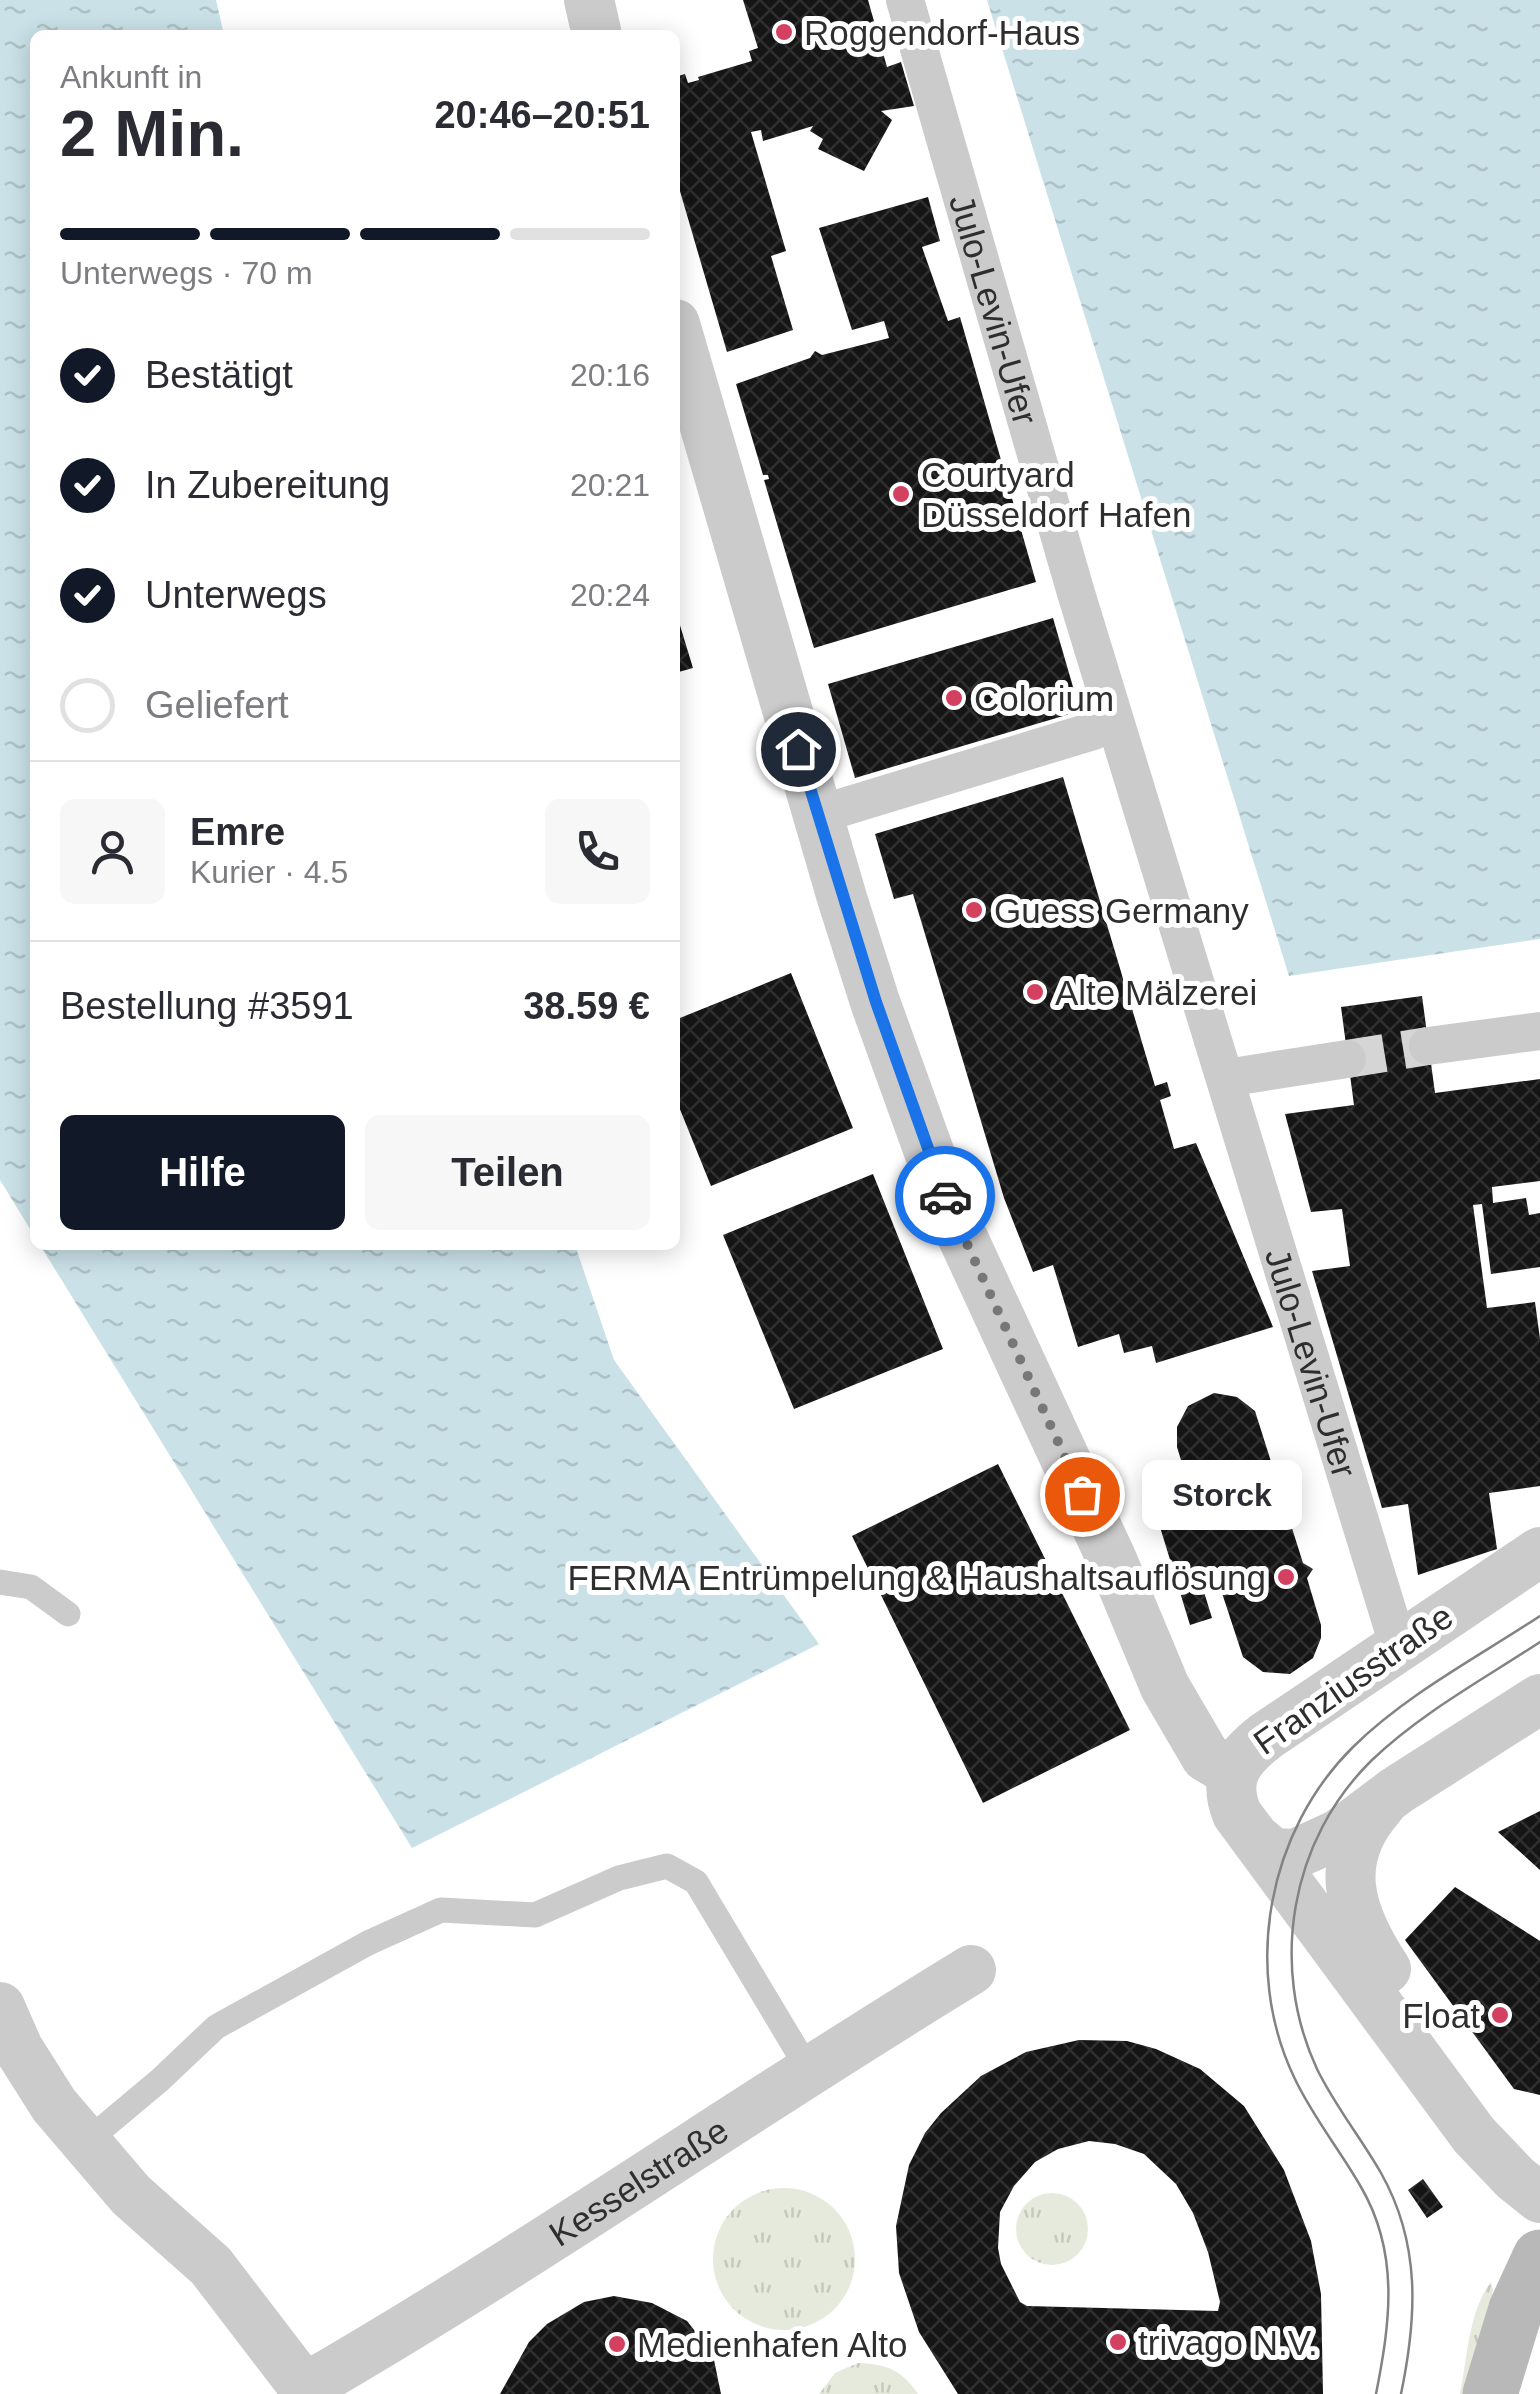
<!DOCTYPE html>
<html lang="de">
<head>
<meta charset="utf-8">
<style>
	body { margin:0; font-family:Helvetica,sans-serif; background:#f7f7f7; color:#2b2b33; height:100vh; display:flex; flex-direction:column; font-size:38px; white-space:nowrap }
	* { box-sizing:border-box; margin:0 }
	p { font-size:32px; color:#7c7c81 }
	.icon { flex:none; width:55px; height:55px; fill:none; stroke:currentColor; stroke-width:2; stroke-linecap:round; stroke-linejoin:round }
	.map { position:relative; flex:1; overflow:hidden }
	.sheet { position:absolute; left:30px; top:30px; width:650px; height:1220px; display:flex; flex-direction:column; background:#fff; border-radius:15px; box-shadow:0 5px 25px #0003 }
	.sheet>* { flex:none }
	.pin { position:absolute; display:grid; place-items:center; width:85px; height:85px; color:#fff; margin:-42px; border:5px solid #fff; border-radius:50%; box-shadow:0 2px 10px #0007 }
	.courier { position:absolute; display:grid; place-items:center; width:100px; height:100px; margin:-50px; border:8px solid #1a73e8; border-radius:50%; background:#fff; color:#222; box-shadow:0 2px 12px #0007 }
	.bubble { position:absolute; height:70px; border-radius:15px; background:#fff; box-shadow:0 5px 25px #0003; font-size:32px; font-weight:800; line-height:70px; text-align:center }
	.headline em { font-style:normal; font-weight:800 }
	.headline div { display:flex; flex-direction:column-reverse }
	.headline { display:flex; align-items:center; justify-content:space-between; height:170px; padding:0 30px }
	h1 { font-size:65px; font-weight:800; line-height:75px }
	.bar { display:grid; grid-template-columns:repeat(4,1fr); gap:15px 10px; align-content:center; height:120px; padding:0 30px }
	.bar i { height:12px; border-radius:8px; background:#e1e1e2 }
	.bar .on { background:#111827 }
	.bar p { grid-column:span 4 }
	.line { display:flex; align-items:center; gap:25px; padding:0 30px; border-top:2px solid #e1e1e2 }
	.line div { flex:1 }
	.round { display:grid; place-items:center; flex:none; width:105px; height:105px; border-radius:15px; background:#f7f7f7 }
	ol { padding:0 30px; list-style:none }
	li { display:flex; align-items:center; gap:30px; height:110px }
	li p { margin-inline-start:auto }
	li .icon { padding:10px; border-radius:50%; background:#111827; color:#fff; stroke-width:4 }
	li:last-child { color:#7c7c81 }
	li i { width:55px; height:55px; border:5px solid #e1e1e2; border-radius:50% }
	.action { display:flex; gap:20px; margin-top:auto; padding:20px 30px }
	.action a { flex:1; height:115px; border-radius:15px; background:#111827; color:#fff; font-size:40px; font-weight:800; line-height:115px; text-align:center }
	.action a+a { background:#f7f7f7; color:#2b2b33 }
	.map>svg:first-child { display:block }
	.grass { fill:url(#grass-tufts) }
	.water { fill:url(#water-ripples) }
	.building { fill:url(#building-cross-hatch); fill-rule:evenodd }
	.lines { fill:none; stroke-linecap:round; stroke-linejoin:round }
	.pedestrian-tunnel { stroke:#d5d5d5; stroke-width:38; stroke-dasharray:38 19; stroke-linecap:butt }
	.service { stroke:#cbcbcb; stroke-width:25 }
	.pedestrian { stroke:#cbcbcb; stroke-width:38 }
	.minor { stroke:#cbcbcb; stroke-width:50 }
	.secondary { stroke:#b8b8b8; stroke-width:55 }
	.tram { stroke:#838383; stroke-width:2.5 }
	.done { stroke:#777; stroke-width:10; stroke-dasharray:0 18 }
	.route { stroke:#1a73e8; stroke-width:12 }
	.poi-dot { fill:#d44060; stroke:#fff; stroke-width:4 }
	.labels { text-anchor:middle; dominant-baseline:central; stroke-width:10; stroke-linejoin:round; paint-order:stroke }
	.poi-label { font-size:35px; fill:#2e2e2e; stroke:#fff; text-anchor:start }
	.street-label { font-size:35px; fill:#2e2e2e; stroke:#fff }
</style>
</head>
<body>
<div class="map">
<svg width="1540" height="2394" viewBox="0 0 1540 2394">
	<defs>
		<pattern id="grass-tufts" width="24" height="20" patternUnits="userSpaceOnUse" patternTransform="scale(2.5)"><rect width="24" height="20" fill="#e5eadc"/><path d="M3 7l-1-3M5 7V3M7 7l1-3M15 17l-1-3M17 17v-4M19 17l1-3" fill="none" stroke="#c5c9bd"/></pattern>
		<pattern id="water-ripples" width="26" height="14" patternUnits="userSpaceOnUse" patternTransform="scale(2.5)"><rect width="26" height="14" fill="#cae1e8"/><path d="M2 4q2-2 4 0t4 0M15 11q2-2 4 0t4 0" fill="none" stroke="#aec1c7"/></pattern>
		<pattern id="building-cross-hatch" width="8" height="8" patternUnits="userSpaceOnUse" patternTransform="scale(2.5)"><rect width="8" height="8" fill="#151515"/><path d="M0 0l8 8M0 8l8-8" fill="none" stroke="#2f2f2f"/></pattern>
	</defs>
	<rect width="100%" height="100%" fill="#fff"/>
	<g class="grass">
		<circle cx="784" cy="2259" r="71"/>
		<circle cx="1052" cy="2229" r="36"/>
		<path d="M 1491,2282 L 1493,2290 L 1472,2394 L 1460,2394 C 1467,2359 1469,2310 1491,2282 Z"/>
		<path d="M 858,2363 C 887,2364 902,2370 918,2394 L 819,2394 L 835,2373 Z"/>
	</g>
	<g class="water">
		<path d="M 0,0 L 216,0 L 224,35 L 35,35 L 35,1237 L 0,1180 Z"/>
		<path d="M 987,0 L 1540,0 L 1540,939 L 1289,976 Z"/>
		<path d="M 40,1245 L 575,1245 L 614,1360 L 819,1644 L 412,1848 Z"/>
	</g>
	<g class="building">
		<path d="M 743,0 L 868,0 L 887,67 L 901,62 L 914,106 L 881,111 L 892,120 L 864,171 L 818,149 L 823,139 L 810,131 L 813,126 L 763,141 L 761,130 L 751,132 L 786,251 L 771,256 L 793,330 L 727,352 L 675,174 L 675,77 L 685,74 L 688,83 L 699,80 L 698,77 L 752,61 L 749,51 L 758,48 Z"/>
		<path d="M 928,197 L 940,241 L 922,247 L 948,321 L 960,317 L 1036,582 L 814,648 L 764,480 L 769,479 L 768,475 L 763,475 L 736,384 L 810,358 L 815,351 L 822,355 L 889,338 L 884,321 L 852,330 L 819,228 Z"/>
		<path d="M 675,609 L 693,668 L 675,673 Z"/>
		<path d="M 1053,618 L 1080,711 L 855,778 L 828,684 Z"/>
		<path d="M 1063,777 L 1155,1086 L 1167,1082 L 1171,1096 L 1160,1100 L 1174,1149 L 1196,1143 L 1273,1327 L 1156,1363 L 1152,1346 L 1124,1353 L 1119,1334 L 1078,1347 L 1053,1265 L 1033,1272 L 1004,1198 L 913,894 L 894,899 L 875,834 Z"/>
		<path d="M 791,973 L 853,1128 L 711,1186 L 675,1097 L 675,1020 Z"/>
		<path d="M 1422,996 L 1435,1093 L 1540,1079 L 1540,1181 L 1492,1187 L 1493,1203 L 1526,1198 L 1529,1215 L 1540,1213 L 1540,1267 L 1491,1274 L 1482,1204 L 1473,1205 L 1487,1308 L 1535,1302 L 1540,1339 L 1540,1486 L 1489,1493 L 1497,1549 L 1418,1575 L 1408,1504 L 1382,1508 L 1312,1271 L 1350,1266 L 1342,1209 L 1311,1212 L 1285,1114 L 1354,1105 L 1341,1007 Z"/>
		<path d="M 873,1174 L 943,1349 L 794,1409 L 723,1235 Z"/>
		<path d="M 1214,1393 L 1237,1397 L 1255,1411 L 1303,1563 L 1313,1569 L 1307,1578 L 1321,1625 L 1321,1638 L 1313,1658 L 1290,1674 L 1263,1672 L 1243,1657 L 1220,1587 L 1204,1592 L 1212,1618 L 1190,1625 L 1149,1491 L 1172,1485 L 1179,1511 L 1195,1506 L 1177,1447 L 1177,1427 L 1188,1406 Z"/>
		<path d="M 998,1464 L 1130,1730 L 983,1803 L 852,1536 Z"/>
		<path d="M 1540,1811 L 1540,1870 L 1498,1832 Z"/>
		<path d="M 1455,1887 L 1540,1941 L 1540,2095 L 1514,2089 L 1405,1940 Z"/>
		<path d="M 1079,2040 L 1127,2041 L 1156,2049 L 1200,2069 L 1244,2106 L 1284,2170 L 1311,2241 L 1321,2294 L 1323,2394 L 958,2394 L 919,2332 L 899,2273 L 896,2226 L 909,2165 L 925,2133 L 941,2113 L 981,2076 L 1026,2052 ZM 1089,2141 L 1115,2144 L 1144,2154 L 1176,2184 L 1193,2213 L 1208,2252 L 1220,2302 L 1218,2311 L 1027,2306 L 1020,2302 L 1001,2264 L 998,2248 L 1000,2212 L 1014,2186 L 1035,2162 L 1058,2149 Z"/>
		<path d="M 1423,2179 L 1443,2207 L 1427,2218 L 1408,2190 Z"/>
		<path d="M 614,2296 L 652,2303 L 687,2321 L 707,2346 L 714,2360 L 721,2394 L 500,2394 L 529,2342 L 547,2324 L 584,2302 Z"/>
	</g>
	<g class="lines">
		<path class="pedestrian-tunnel" d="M 1347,1059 L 1428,1046"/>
		<g class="service">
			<path d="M 0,1582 L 31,1587 L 68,1614"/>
			<path d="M 86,2142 L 160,2080 L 216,2027 L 368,1943 L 441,1910 L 535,1915 L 619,1878 L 667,1866 L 696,1882 L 808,2069"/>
		</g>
		<g class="pedestrian">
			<path id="s1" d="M 905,0 L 1076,593 L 1398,1645"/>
			<path d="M 817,815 L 1093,731"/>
			<path d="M 1428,1046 L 1540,1031"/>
			<path d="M 1226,1078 L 1347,1059"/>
		</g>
		<g class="minor">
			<path d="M 589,0 L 597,35"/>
			<path d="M 675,324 L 842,898 L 875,1002 L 950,1210 L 1112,1560 L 1165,1687 L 1206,1757 L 1233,1773"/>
			<path d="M 1540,1552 L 1266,1736 C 1238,1758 1222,1777 1237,1814 L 1474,2135 L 1515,2178 L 1540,2198"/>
			<path d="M 1380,1806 C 1331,1861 1350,1914 1386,1969"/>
			<path d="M 1255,1838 L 1273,1853 L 1295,1854 L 1339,1834 L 1396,1791 L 1540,1699"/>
			<path d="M 0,2007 L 18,2048 L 54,2105 L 131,2195 L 211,2266 L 309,2394"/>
			<path id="s2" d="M 305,2388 C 532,2257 747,2106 971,1970"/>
		</g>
		<path class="secondary" d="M 1490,2394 L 1516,2309 L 1540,2257"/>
		<g class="tram">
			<path d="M 1376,2394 C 1390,2323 1400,2254 1361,2187 C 1340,2150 1312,2116 1294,2077 C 1242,1968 1268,1831 1353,1747 C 1407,1694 1478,1657 1540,1616"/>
			<path d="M 1401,2394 C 1417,2317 1421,2244 1381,2173 C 1361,2138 1335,2106 1317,2069 C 1269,1966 1290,1840 1372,1760 C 1421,1713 1484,1679 1540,1642"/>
		</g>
	</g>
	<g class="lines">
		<path class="done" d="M 945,1196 L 1082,1494"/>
		<path class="route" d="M 798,749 L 876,1002 L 945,1196"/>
	</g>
	<g class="poi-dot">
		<circle cx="784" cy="32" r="10"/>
		<circle cx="901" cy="494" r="10"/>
		<circle cx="954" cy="698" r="10"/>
		<circle cx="974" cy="910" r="10"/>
		<circle cx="1035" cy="992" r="10"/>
		<circle cx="1286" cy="1577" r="10"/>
		<circle cx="1500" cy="2015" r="10"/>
		<circle cx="1118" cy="2342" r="10"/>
		<circle cx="617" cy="2344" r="10"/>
	</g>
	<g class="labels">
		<g class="poi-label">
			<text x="804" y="32">Roggendorf-Haus</text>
			<text x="921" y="474">Courtyard<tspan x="921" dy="40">Düsseldorf Hafen</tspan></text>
			<text x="974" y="698">Colorium</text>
			<text x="994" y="910">Guess Germany</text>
			<text x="1055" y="992">Alte Mälzerei</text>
			<text x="1266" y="1577" text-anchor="end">FERMA Entrümpelung &amp; Haushaltsauflösung</text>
			<text x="1480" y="2015" text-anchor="end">Float</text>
			<text x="1138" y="2342">trivago N.V.</text>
			<text x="637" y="2344">Medienhafen Alto</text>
		</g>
		<g class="street-label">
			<text stroke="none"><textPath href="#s1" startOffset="322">Julo-Levin-Ufer</textPath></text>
			<text stroke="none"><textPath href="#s1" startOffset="1422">Julo-Levin-Ufer</textPath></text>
			<text transform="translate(1353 1679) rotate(-35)">Franziusstraße</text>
			<text stroke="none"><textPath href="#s2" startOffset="392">Kesselstraße</textPath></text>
		</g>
	</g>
</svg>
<div class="pin" style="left:1082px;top:1494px;background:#ea580c"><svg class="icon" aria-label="bag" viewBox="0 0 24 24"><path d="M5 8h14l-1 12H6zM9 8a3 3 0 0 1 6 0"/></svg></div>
<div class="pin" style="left:798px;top:749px;background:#1f2937"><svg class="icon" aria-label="home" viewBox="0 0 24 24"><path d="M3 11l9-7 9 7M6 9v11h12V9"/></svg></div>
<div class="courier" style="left:945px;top:1196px"><svg class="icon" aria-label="car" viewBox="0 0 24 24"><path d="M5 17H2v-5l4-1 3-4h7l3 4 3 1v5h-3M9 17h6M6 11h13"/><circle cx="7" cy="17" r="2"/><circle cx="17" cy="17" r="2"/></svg></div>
<div class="bubble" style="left:1142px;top:1460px;width:160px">Storck</div>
<section class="sheet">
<div class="headline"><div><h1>2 Min.</h1><p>Ankunft in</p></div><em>20:46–20:51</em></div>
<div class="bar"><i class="on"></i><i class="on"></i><i class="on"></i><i></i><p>Unterwegs · 70 m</p></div>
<ol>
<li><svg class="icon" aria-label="check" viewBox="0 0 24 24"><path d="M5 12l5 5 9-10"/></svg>Bestätigt<p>20:16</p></li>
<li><svg class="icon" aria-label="check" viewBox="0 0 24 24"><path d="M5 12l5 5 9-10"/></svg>In Zubereitung<p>20:21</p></li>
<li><svg class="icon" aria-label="check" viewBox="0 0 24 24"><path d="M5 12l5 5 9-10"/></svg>Unterwegs<p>20:24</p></li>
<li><i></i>Geliefert</li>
</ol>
<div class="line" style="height:180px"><a class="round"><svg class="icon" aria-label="person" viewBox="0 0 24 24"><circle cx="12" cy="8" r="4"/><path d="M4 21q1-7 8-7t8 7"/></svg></a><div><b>Emre</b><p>Kurier · 4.5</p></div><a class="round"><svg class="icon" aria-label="phone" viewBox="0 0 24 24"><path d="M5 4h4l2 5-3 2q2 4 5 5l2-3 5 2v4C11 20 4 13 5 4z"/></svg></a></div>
<div class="line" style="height:130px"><div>Bestellung #3591</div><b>38.59 €</b></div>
<div class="action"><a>Hilfe</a><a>Teilen</a></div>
</section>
</div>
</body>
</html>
